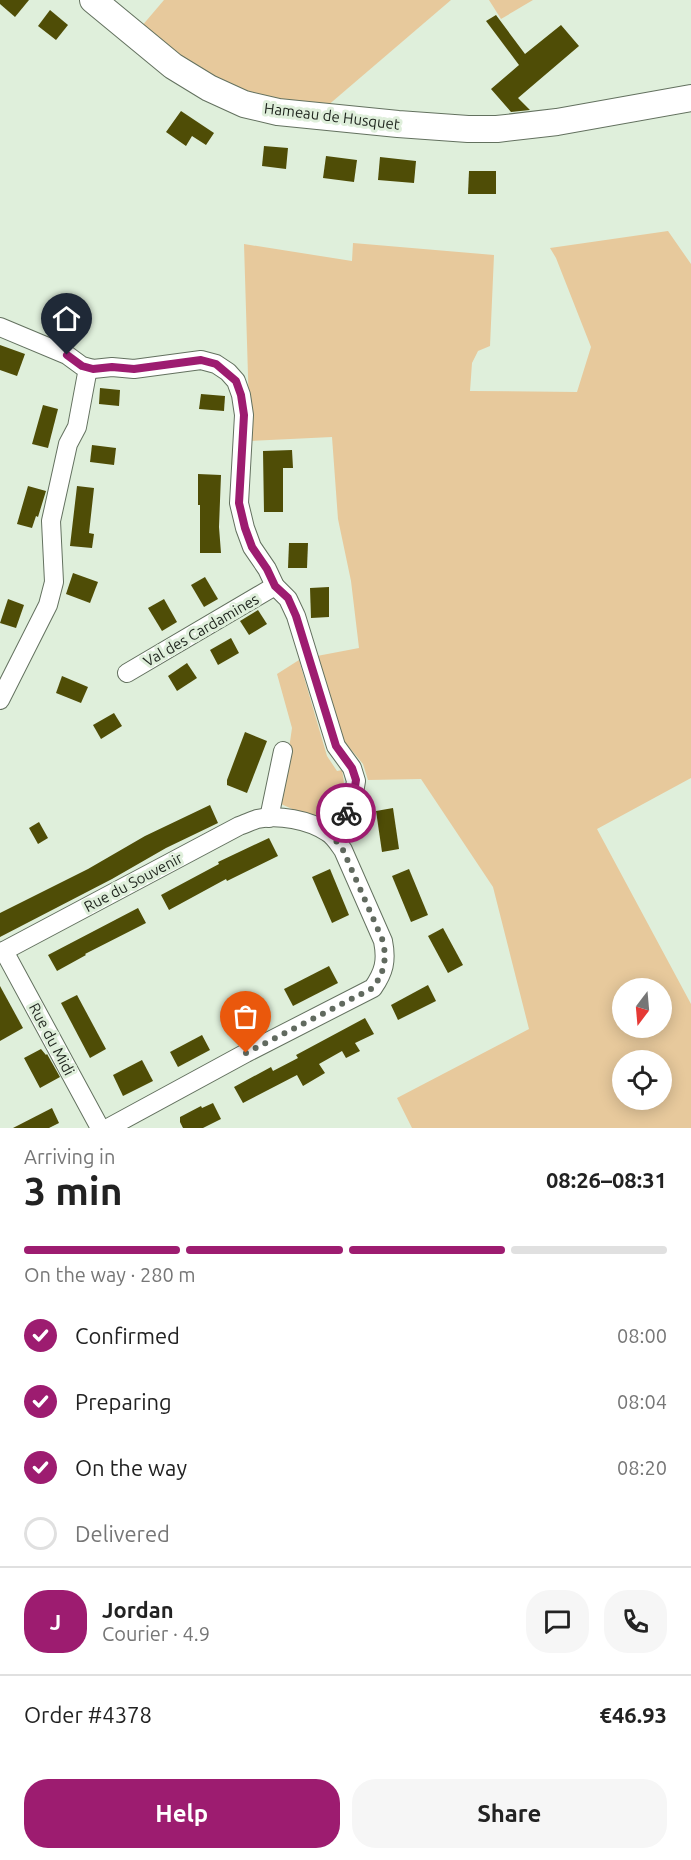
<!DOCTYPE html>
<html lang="en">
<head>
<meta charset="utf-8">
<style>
	body { margin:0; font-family:Ubuntu,sans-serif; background:#f6f6f6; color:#222; height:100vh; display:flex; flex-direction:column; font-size:22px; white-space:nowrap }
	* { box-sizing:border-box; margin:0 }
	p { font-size:20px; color:#767676 }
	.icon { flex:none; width:33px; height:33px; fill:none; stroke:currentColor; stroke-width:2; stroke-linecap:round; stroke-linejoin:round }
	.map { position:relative; height:1128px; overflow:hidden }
	.sheet { display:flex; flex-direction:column; background:#fff; flex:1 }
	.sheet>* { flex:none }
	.needle { width:39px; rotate:196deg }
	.fabs { position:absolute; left:612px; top:978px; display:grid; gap:12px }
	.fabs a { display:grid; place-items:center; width:60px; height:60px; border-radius:50%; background:#fff; box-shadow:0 3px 15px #0003; font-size:30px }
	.pin { position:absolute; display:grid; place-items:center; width:51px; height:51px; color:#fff; margin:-62px -26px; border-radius:50% 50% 50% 0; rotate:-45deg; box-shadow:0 0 6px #0007 }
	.pin .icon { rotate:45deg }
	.courier { position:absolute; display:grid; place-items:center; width:60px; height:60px; margin:-30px; border:4px solid #9d1c70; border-radius:50%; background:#fff; color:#222; box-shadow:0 2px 8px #0007 }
	.overview em { font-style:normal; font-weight:600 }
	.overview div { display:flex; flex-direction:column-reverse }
	.overview { display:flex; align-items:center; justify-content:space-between; height:102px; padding:0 24px }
	h1 { font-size:39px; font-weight:600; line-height:45px }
	.bar { display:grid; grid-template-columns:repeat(4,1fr); gap:9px 6px; align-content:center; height:72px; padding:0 24px }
	.bar i { height:8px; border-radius:4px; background:#e0e0e0 }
	.bar .current { background:#9d1c70 }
	.bar p { grid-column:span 4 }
	.line { display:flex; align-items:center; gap:15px; padding:0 24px; border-top:2px solid #e0e0e0 }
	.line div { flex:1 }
	.round { display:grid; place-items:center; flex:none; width:63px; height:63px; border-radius:24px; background:#f6f6f6 }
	ol { padding:0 24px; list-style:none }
	li { display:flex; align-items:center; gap:18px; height:66px }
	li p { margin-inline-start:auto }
	li .icon { padding:6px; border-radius:50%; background:#9d1c70; color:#fff; stroke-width:4 }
	li:last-child { color:#767676 }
	li i { width:33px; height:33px; border:3px solid #e0e0e0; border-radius:50% }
	.action { display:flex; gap:12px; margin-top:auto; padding:12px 24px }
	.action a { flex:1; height:69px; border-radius:24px; background:#9d1c70; color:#fff; font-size:24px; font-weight:600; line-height:69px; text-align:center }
	.action a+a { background:#f6f6f6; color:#222 }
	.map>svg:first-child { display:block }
	.green { fill:#e7c99c; fill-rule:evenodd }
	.building { fill:#4f4d06 }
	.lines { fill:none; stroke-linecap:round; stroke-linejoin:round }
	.street-casing { stroke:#63715f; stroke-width:20 }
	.secondary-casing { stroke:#63715f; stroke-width:28 }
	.street { stroke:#fff; stroke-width:18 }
	.secondary { stroke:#fff; stroke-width:26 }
	.done { stroke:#616a5f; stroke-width:6; stroke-dasharray:0 10.8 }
	.route { stroke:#9d1c70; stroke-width:8 }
	.labels { text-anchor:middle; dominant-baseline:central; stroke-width:6; stroke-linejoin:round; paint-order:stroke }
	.street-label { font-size:15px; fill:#1d231c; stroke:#dfefdb }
</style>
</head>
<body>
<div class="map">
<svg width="691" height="1128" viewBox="0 0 691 1128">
	<rect width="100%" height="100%" fill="#dfefdb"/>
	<g class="green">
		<path d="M 164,0 L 451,0 L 326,107 L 260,98 L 202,73 L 141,27 Z"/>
		<path d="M 489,0 L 533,0 L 501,19 Z"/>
		<path d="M 668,231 L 691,264 L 691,778 L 597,829 L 691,1004 L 691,1128 L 412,1128 L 397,1098 L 529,1029 L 493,887 L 421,779 L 368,780 L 363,764 L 344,741 L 317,656 L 359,648 L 351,581 L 338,519 L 332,437 L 250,441 L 244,244 L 352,261 L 353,243 L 494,255 L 490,346 L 478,351 L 472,363 L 470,391 L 577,392 L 591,347 L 556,258 L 550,248 ZM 622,988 L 662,988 L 662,1028 L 622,1028 ZM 622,1060 L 662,1060 L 662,1100 L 622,1100 Z"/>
		<path d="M 299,660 L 327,756 L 337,771 L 342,770 C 347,795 344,804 321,817 L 299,812 L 281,804 L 292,728 L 277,674 Z"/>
	</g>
	<g class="building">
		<path d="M 0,0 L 29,0 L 15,17 L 0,4 Z"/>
		<path d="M 50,10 L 68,25 L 56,40 L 38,26 Z"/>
		<path d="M 496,15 L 525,54 L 561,25 L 579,46 L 518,98 L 530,110 L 511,112 L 491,89 L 519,65 L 486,21 Z"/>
		<path d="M 181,111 L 214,133 L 206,145 L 192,136 L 186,146 L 166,132 Z"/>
		<path d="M 264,146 L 288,148 L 286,169 L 262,166 Z"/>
		<path d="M 326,156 L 357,160 L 354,182 L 323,178 Z"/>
		<path d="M 380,157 L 416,161 L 414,183 L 378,180 Z"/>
		<path d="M 469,171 L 496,171 L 496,194 L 468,194 Z"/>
		<path d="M 0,345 L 25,354 L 17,376 L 0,370 Z"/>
		<path d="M 100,388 L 120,390 L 119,406 L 99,404 Z"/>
		<path d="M 201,394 L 225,396 L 224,411 L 199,409 Z"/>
		<path d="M 43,405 L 58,409 L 48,448 L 32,444 Z"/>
		<path d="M 92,445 L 116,448 L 114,465 L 90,462 Z"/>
		<path d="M 292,450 L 293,468 L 283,468 L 283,512 L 264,512 L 263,451 Z"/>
		<path d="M 198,474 L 221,475 L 219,527 L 221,553 L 200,553 L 200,505 L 198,505 Z"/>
		<path d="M 28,486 L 46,491 L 38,517 L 36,516 L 32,528 L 17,524 Z"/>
		<path d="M 77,486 L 94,488 L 89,533 L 94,534 L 92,548 L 70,546 Z"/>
		<path d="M 289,543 L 308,543 L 307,568 L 288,568 Z"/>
		<path d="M 73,573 L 98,582 L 90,603 L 66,594 Z"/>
		<path d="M 205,577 L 218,599 L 204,607 L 191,585 Z"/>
		<path d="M 329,587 L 329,617 L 311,618 L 310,588 Z"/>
		<path d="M 8,599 L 24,605 L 16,628 L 0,623 Z"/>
		<path d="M 164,599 L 177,622 L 162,631 L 148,608 Z"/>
		<path d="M 258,610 L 267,624 L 249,635 L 240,621 Z"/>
		<path d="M 231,638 L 239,653 L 218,665 L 210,650 Z"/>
		<path d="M 187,663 L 197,678 L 177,691 L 168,676 Z"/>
		<path d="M 62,676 L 88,687 L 81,703 L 56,693 Z"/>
		<path d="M 114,713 L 122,726 L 101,739 L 93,725 Z"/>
		<path d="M 245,732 L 267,741 L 247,793 L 227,785 L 227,780 Z"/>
		<path d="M 210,805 L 218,823 L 166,848 L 112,879 L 0,937 L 0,913 L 88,869 L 145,836 Z"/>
		<path d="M 393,808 L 399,849 L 382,852 L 376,811 Z"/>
		<path d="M 39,822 L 48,838 L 38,844 L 29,828 Z"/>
		<path d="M 269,838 L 278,856 L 227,881 L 226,879 L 169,910 L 161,895 L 219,864 L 218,862 Z"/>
		<path d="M 330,869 L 349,915 L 332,923 L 312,877 Z"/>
		<path d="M 409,869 L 428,915 L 411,922 L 392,876 Z"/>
		<path d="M 138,908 L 146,923 L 85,954 L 86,955 L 57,971 L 48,955 Z"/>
		<path d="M 443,928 L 463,965 L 448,973 L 428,936 Z"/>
		<path d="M 329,966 L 338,983 L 293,1006 L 284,989 Z"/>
		<path d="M 428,985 L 436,1001 L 398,1020 L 391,1005 Z"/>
		<path d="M 0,986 L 23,1028 L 0,1041 Z"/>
		<path d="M 77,995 L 106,1049 L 90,1058 L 61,1003 Z"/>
		<path d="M 262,1003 L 270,1019 L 239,1035 L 231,1020 Z"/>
		<path d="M 365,1018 L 374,1034 L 355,1043 L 360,1051 L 346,1058 L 342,1051 L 319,1064 L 325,1073 L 303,1086 L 297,1075 L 243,1103 L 234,1087 L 271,1067 L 273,1071 L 298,1058 L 296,1055 Z"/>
		<path d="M 202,1035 L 210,1050 L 178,1067 L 170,1052 Z"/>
		<path d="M 41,1049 L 46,1055 L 47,1054 L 60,1077 L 40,1088 L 24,1058 Z"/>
		<path d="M 142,1060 L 153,1081 L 123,1096 L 113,1075 Z"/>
		<path d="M 213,1103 L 221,1119 L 203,1128 L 183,1128 L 180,1122 L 180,1117 L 201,1106 L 202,1108 Z"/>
		<path d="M 52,1108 L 59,1123 L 49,1128 L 13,1128 Z"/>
	</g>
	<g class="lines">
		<defs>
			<g id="street">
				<path d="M 0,327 L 67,355 L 82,366 L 93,369 L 112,367 L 134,369 L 201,360 L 216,364 L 228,372 L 236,381 L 241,395 L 244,415 L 239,503 L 245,528 L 252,547 L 267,569 L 275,586 L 288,599 L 296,616 L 336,746 L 352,768 L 356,781 L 354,793 L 349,808 L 342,820 L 329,832"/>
				<path d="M 127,673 L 275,586"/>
				<path d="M 0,700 L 48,605 L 54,582 L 51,521 L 68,444 L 77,427 L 88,368"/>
				<path d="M 269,818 L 283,751"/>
				<path d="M 4,951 L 100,1128"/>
				<path d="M 0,953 L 239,826 C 245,824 251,821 257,819 C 278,814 309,820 327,832 C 334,836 338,843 343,850 L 383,941 C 387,961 384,972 373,988 L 246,1053 L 108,1128"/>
			</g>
			<path id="secondary" d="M 93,0 L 173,66 L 209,88 L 244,104 L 278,112 L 398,124 L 468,129 L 497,129 L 557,122 L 691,98"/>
		</defs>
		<use href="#street" class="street-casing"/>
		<use href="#secondary" class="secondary-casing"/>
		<use href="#street" class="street"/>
		<use href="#secondary" class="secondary"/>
	</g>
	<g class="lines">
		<path class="done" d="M 246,1053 L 373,988 C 384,972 387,961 383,941 L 343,850 L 329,832 L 342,820 L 346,813"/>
		<path class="route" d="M 67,355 L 82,366 L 93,369 L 112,367 L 134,369 L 201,360 L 216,364 L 236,381 L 241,395 L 244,415 L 239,503 L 245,528 L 252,547 L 267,569 L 275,586 L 288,598 L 296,616 L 336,746 L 352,768 L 356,780 L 354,793 L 346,813"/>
	</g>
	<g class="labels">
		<g class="street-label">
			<text transform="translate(332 116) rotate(7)">Hameau de Husquet</text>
			<text transform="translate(201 630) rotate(-30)">Val des Cardamines</text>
			<text transform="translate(133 882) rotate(-28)">Rue du Souvenir</text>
			<text transform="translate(52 1039) rotate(62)">Rue du Midi</text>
		</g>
	</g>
</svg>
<div class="fabs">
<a><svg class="needle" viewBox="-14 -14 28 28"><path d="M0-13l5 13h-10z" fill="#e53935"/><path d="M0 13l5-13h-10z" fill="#767676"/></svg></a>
<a><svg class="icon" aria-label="locate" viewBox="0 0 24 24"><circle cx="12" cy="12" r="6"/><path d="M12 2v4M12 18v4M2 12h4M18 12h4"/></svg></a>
</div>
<div class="pin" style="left:246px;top:1053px;background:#ea580c"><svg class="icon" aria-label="bag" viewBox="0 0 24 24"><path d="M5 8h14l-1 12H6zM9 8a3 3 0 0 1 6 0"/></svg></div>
<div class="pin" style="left:67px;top:355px;background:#1f2937"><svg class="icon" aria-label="home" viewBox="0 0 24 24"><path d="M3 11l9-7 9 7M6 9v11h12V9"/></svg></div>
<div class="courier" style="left:346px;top:813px"><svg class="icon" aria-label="bike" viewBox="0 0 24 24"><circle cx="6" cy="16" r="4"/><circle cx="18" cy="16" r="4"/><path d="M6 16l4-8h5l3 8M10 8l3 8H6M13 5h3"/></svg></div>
</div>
<section class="sheet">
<div class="overview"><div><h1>3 min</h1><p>Arriving in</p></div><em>08:26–08:31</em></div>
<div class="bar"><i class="current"></i><i class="current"></i><i class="current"></i><i></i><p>On the way · 280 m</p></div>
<ol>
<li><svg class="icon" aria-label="check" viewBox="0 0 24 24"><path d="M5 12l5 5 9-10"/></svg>Confirmed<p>08:00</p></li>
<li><svg class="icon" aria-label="check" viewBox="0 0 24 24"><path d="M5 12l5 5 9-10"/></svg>Preparing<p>08:04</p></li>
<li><svg class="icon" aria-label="check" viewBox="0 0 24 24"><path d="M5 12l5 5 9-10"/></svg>On the way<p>08:20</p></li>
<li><i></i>Delivered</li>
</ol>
<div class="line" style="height:108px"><b class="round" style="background:#9d1c70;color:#fff">J</b><div><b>Jordan</b><p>Courier · 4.9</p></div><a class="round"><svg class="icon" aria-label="chat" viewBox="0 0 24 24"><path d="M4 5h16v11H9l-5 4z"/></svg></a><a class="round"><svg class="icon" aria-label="phone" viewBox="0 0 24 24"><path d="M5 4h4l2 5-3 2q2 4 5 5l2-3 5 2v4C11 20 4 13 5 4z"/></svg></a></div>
<div class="line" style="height:78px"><div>Order #4378</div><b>€46.93</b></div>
<div class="action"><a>Help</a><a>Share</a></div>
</section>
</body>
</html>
